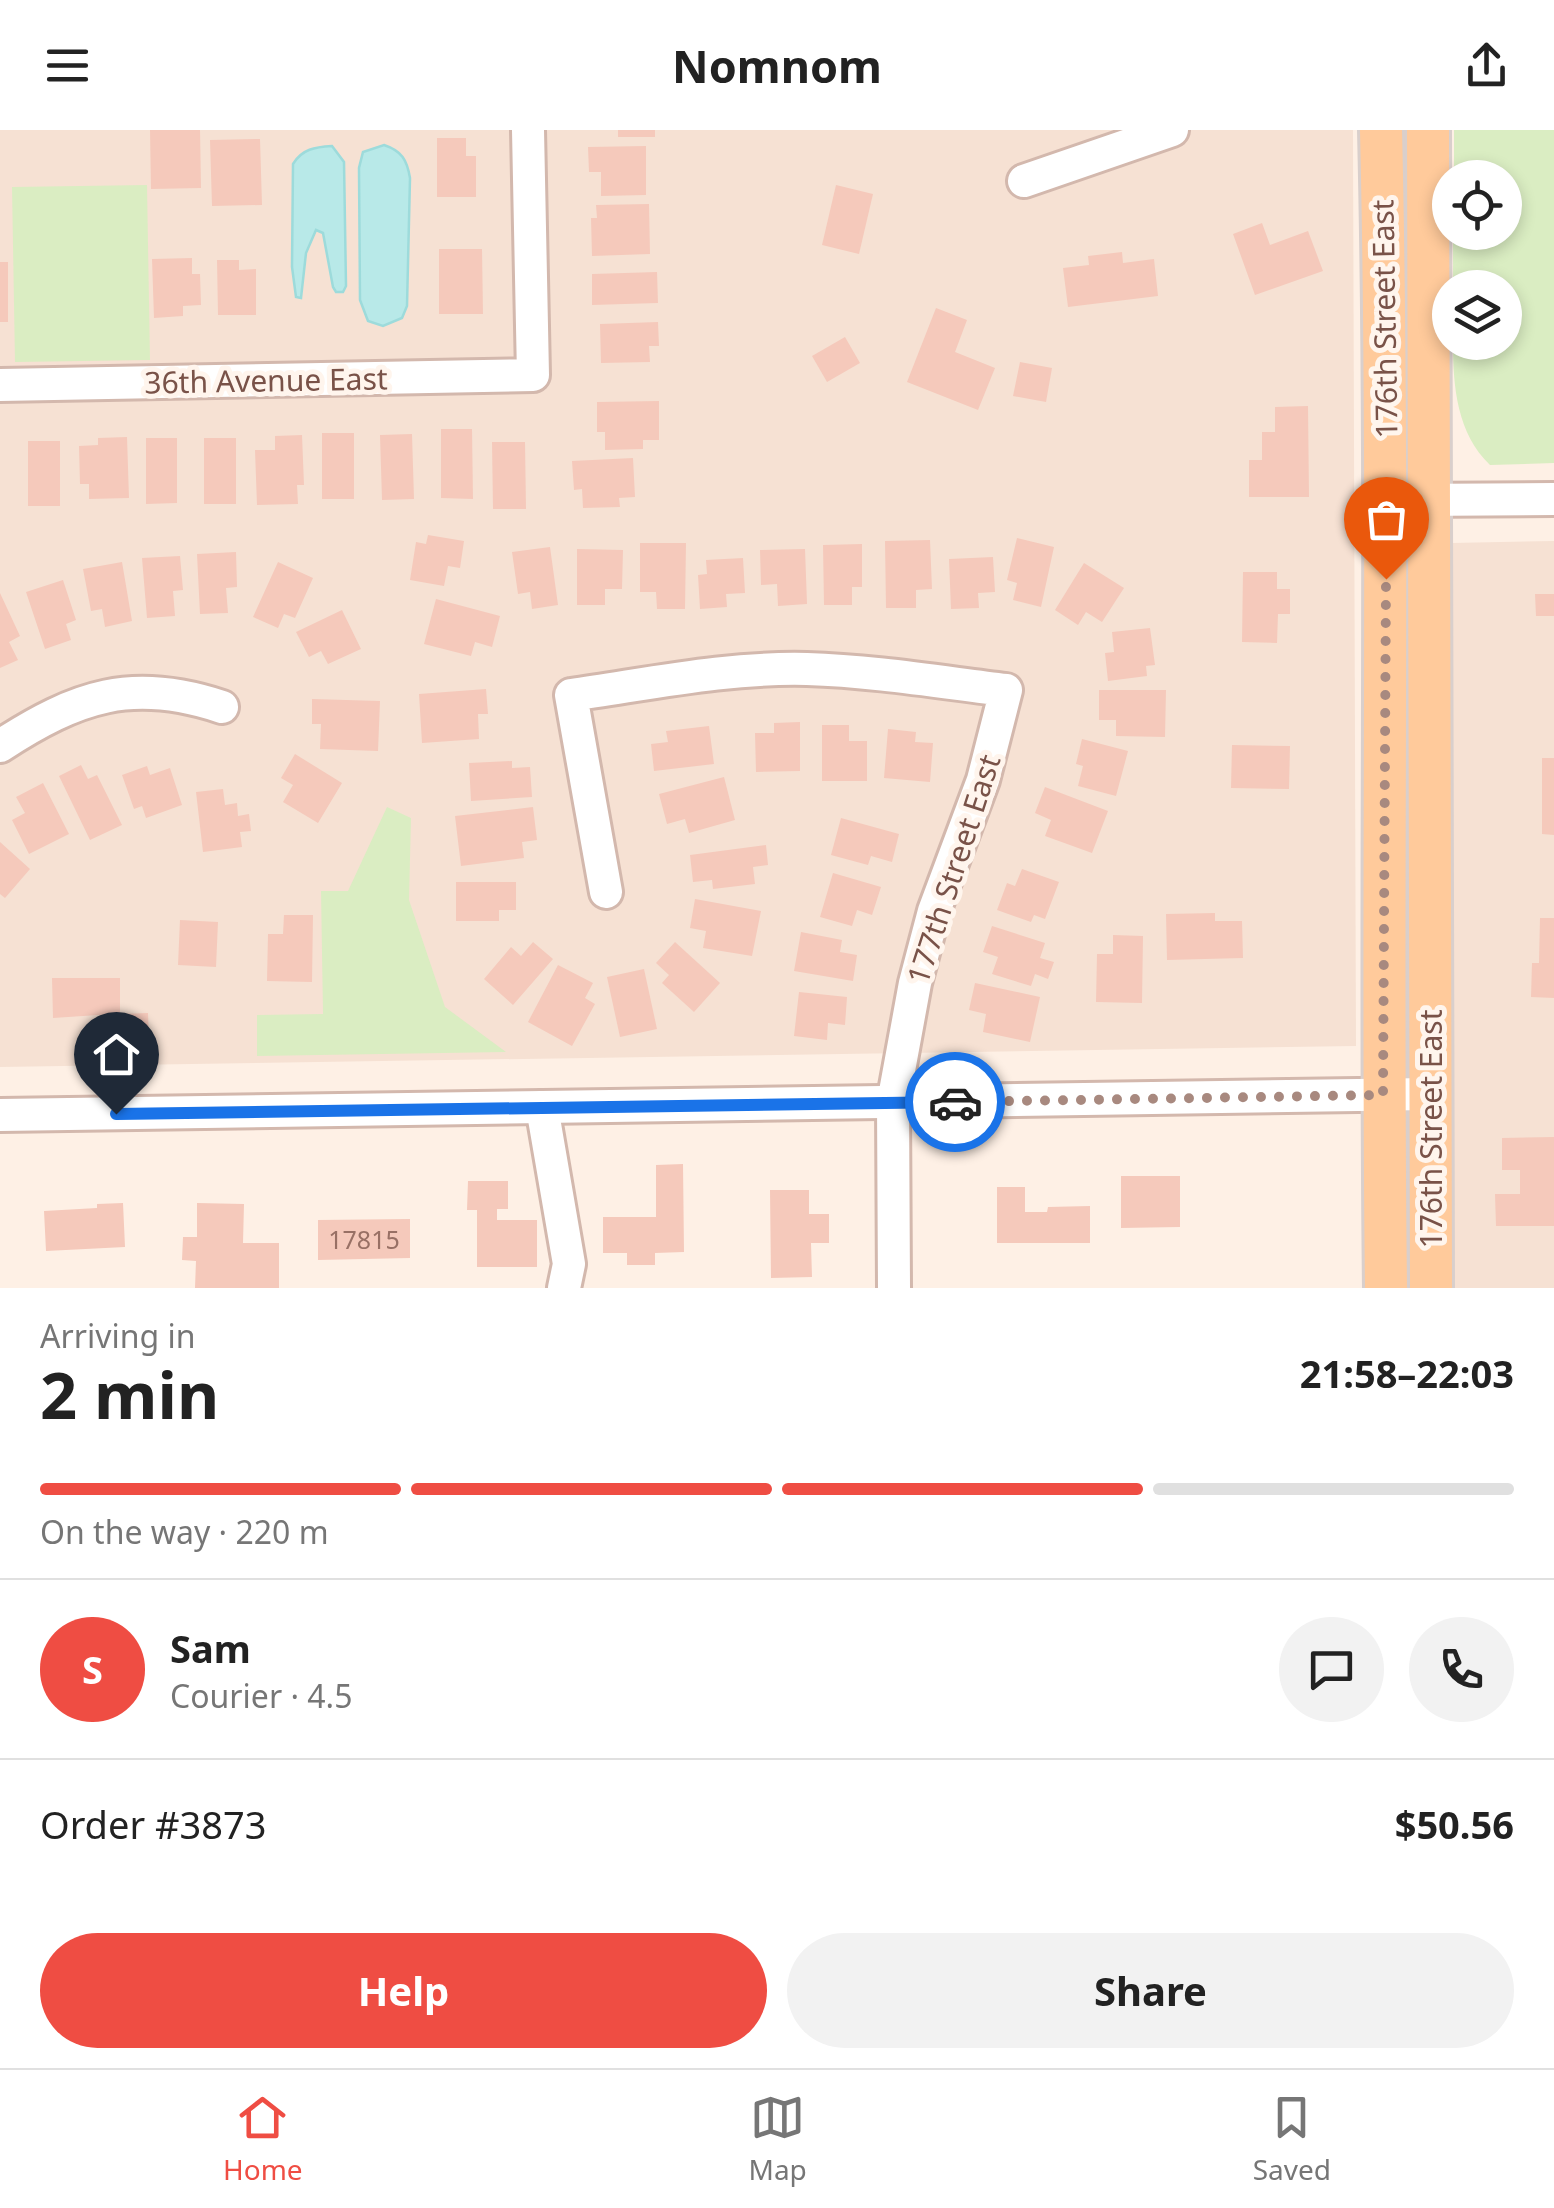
<!DOCTYPE html>
<html lang="en">
<head>
<meta charset="utf-8">
<style>
	body { margin:0; font-family:"Noto Sans",sans-serif; background:#f2f2f2; color:#222; height:100vh; display:flex; flex-direction:column; font-size:38px; white-space:nowrap }
	* { box-sizing:border-box; margin:0 }
	p { font-size:32px; color:#767676 }
	.icon { flex:none; width:55px; height:55px; fill:none; stroke:currentColor; stroke-width:2; stroke-linecap:round; stroke-linejoin:round }
	.map { position:relative; height:1158px; overflow:hidden }
	.panel { display:flex; flex-direction:column; background:#fff; flex:1 }
	.panel>* { flex:none }
	.tools { position:absolute; left:1432px; top:30px; display:grid; gap:20px }
	.tools a { display:grid; place-items:center; width:90px; height:90px; border-radius:50%; background:#fff; box-shadow:0 5px 15px #0003; font-size:50px }
	.pin { position:absolute; display:grid; place-items:center; width:85px; height:85px; color:#fff; margin:-102px -42px; border-radius:50% 50% 50% 0; rotate:-45deg; box-shadow:0 0 10px #0007 }
	.pin .icon { rotate:45deg }
	.courier { position:absolute; display:grid; place-items:center; width:100px; height:100px; margin:-50px; border:8px solid #1a73e8; border-radius:50%; background:#fff; color:#222; box-shadow:0 2px 12px #0007 }
	.summary em { font-style:normal; font-weight:700 }
	.summary div { display:flex; flex-direction:column-reverse }
	.summary { display:flex; align-items:center; justify-content:space-between; height:170px; padding:0 40px }
	h1 { font-size:65px; font-weight:700; line-height:75px }
	.bar { display:grid; grid-template-columns:repeat(4,1fr); gap:15px 10px; align-content:center; height:120px; padding:0 40px }
	.bar i { height:12px; border-radius:8px; background:#e0e0e0 }
	.bar .on { background:#ef4d43 }
	.bar p { grid-column:span 4 }
	.line { display:flex; align-items:center; gap:25px; padding:0 40px; border-top:2px solid #e0e0e0 }
	.line div { flex:1 }
	.round { display:grid; place-items:center; flex:none; width:105px; height:105px; border-radius:52px; background:#f2f2f2 }
	.button { display:flex; gap:20px; margin-top:auto; padding:20px 40px }
	.button a { flex:1; height:115px; border-radius:60px; background:#ef4d43; color:#fff; font-size:40px; font-weight:700; line-height:115px; text-align:center }
	.button a+a { background:#f2f2f2; color:#222 }
	header { display:flex; justify-content:space-between; align-items:center; height:130px; padding:0 40px; background:#fff; font-size:45px; font-weight:700 }
	.menu { display:flex; justify-content:space-around; align-items:center; height:140px; border-top:2px solid #e0e0e0; background:#fff; font-size:28px; color:#767676 }
	.menu a { display:grid; justify-items:center; gap:5px }
	.menu .on { color:#ef4d43 }
	.map>svg:first-child { display:block }
	.residential { fill:#f6e1d3 }
	.green { fill:#daedc2 }
	.water { fill:#b8e9e8; stroke:#9ddbdb; stroke-width:2.5 }
	.building { fill:#f5c9bb }
	.lines { fill:none; stroke-linecap:round; stroke-linejoin:round }
	.minor-casing { stroke:#d3b8ad; stroke-width:38 }
	.major-casing { stroke:#d9cfcc; stroke-width:48 }
	.minor { stroke:#fff; stroke-width:32 }
	.major { stroke:#ffca9b; stroke-width:42 }
	.done { stroke:#a8897f; stroke-width:10; stroke-dasharray:0 18 }
	.route { stroke:#1a73e8; stroke-width:12 }
	.labels { text-anchor:middle; dominant-baseline:central; stroke-width:10; stroke-linejoin:round; paint-order:stroke }
	.number-label { font-size:25px; fill:#987065 }
	.street-label { font-size:30px; fill:#795248; stroke:#fff5ed }
</style>
</head>
<body>
<header><svg class="icon" aria-label="menu" viewBox="0 0 24 24"><path d="M4 6h16M4 12h16M4 18h16"/></svg>Nomnom<svg class="icon" aria-label="share" viewBox="0 0 24 24"><path d="M12 15V3M7 8l5-5 5 5M5 13v7h14v-7"/></svg></header>
<div class="map">
<svg width="1554" height="1158" viewBox="0 0 1554 1158">
	<rect width="100%" height="100%" fill="#fef0e5"/>
	<g class="residential">
		<path d="M 0,0 L 1353,0 L 1356,916 L 0,937 Z"/>
		<path d="M 1554,411 L 1554,1158 L 1452,1158 L 1451,413 Z"/>
	</g>
	<g class="green">
		<path d="M 1454,0 L 1554,0 L 1554,333 L 1490,335 C 1457,303 1453,257 1453,213 L 1505,212 L 1505,158 L 1453,157 L 1453,103 L 1505,102 L 1505,48 L 1454,47 Z"/>
		<path d="M 147,55 L 150,230 L 15,232 L 12,57 Z"/>
		<path d="M 387,677 L 411,688 L 409,770 L 445,877 L 506,922 L 257,926 L 257,885 L 323,884 L 321,761 L 348,761 Z"/>
	</g>
	<g class="water">
		<path d="M 384,15 C 402,21 407,30 410,48 L 407,176 L 402,188 L 383,196 L 368,191 L 360,170 L 359,38 L 363,22 Z"/>
		<path d="M 332,16 L 344,32 L 346,156 L 343,162 L 336,162 L 333,157 L 323,103 L 316,100 L 306,123 L 301,168 L 296,167 L 292,137 L 293,34 C 302,19 315,17 332,16 Z"/>
	</g>
	<g class="building">
		<path d="M 150,0 L 200,0 L 201,58 L 151,59 Z"/>
		<rect x="618" y="0" width="37" height="7"/>
		<path d="M 437,8 L 466,8 L 466,26 L 476,26 L 476,67 L 437,67 Z"/>
		<path d="M 260,9 L 262,75 L 212,76 L 210,10 Z"/>
		<path d="M 646,16 L 646,65 L 601,66 L 601,42 L 589,42 L 588,17 Z"/>
		<path d="M 836,55 L 873,64 L 859,124 L 822,115 Z"/>
		<path d="M 649,74 L 650,124 L 592,126 L 591,88 L 597,88 L 596,75 Z"/>
		<path d="M 1262,93 L 1270,115 L 1308,101 L 1323,141 L 1255,165 L 1233,104 Z"/>
		<path d="M 439,119 L 482,119 L 483,184 L 439,184 Z"/>
		<path d="M 1122,122 L 1123,133 L 1154,129 L 1158,166 L 1068,177 L 1063,138 L 1089,135 L 1088,126 Z"/>
		<path d="M 192,128 L 192,144 L 200,144 L 201,175 L 183,176 L 183,186 L 154,188 L 152,129 Z"/>
		<path d="M 217,130 L 239,130 L 239,140 L 256,139 L 256,185 L 218,185 Z"/>
		<rect x="0" y="132" width="8" height="60"/>
		<path d="M 657,142 L 658,173 L 592,175 L 592,144 Z"/>
		<path d="M 936,178 L 967,190 L 955,222 L 995,238 L 978,280 L 907,252 Z"/>
		<path d="M 658,192 L 659,216 L 649,216 L 650,232 L 601,233 L 600,194 Z"/>
		<path d="M 845,207 L 860,233 L 827,252 L 812,226 Z"/>
		<path d="M 1020,232 L 1052,238 L 1046,272 L 1013,266 Z"/>
		<path d="M 659,271 L 659,310 L 643,310 L 643,319 L 605,320 L 605,302 L 597,302 L 597,272 Z"/>
		<path d="M 1308,276 L 1309,367 L 1249,367 L 1249,330 L 1262,330 L 1262,302 L 1275,302 L 1275,277 Z"/>
		<path d="M 441,299 L 472,299 L 473,369 L 441,368 Z"/>
		<rect x="322" y="303" width="32" height="66"/>
		<path d="M 412,304 L 414,369 L 382,370 L 380,305 Z"/>
		<path d="M 302,305 L 304,355 L 297,355 L 298,374 L 257,375 L 255,320 L 275,320 L 275,306 Z"/>
		<path d="M 127,307 L 129,368 L 89,369 L 89,354 L 80,354 L 79,316 L 98,315 L 98,308 Z"/>
		<path d="M 146,308 L 177,308 L 177,373 L 146,374 Z"/>
		<rect x="204" y="308" width="32" height="66"/>
		<rect x="28" y="311" width="32" height="65"/>
		<path d="M 492,312 L 525,312 L 526,379 L 493,379 Z"/>
		<path d="M 633,328 L 635,367 L 619,368 L 620,377 L 583,378 L 582,359 L 574,360 L 572,331 Z"/>
		<path d="M 428,405 L 464,411 L 460,438 L 448,436 L 444,456 L 410,450 L 416,412 L 426,414 Z"/>
		<path d="M 1017,408 L 1054,417 L 1041,477 L 1013,470 L 1017,453 L 1007,450 Z"/>
		<path d="M 930,410 L 932,459 L 916,460 L 916,478 L 886,478 L 885,411 Z"/>
		<path d="M 640,413 L 686,413 L 685,479 L 657,479 L 656,462 L 640,462 Z"/>
		<path d="M 862,414 L 862,457 L 852,457 L 852,475 L 824,475 L 823,415 Z"/>
		<path d="M 550,417 L 558,475 L 532,479 L 530,462 L 518,464 L 512,422 Z"/>
		<path d="M 577,419 L 623,420 L 622,459 L 605,459 L 605,475 L 577,475 Z"/>
		<path d="M 805,419 L 807,474 L 778,476 L 777,454 L 761,455 L 760,420 Z"/>
		<path d="M 236,422 L 237,457 L 226,458 L 228,483 L 200,484 L 197,424 Z"/>
		<path d="M 180,426 L 183,460 L 173,461 L 175,486 L 147,488 L 142,428 Z"/>
		<path d="M 993,427 L 995,462 L 978,463 L 979,478 L 951,479 L 949,429 Z"/>
		<path d="M 743,428 L 745,463 L 726,464 L 727,477 L 700,479 L 698,445 L 707,444 L 706,430 Z"/>
		<path d="M 122,432 L 132,491 L 105,497 L 102,479 L 91,481 L 83,439 Z"/>
		<path d="M 278,432 L 313,448 L 295,488 L 284,484 L 278,498 L 253,487 Z"/>
		<path d="M 1084,433 L 1124,458 L 1102,492 L 1086,482 L 1078,495 L 1055,480 Z"/>
		<path d="M 1243,442 L 1277,442 L 1277,459 L 1290,459 L 1290,484 L 1278,484 L 1277,513 L 1242,512 Z"/>
		<path d="M 63,450 L 76,490 L 66,494 L 71,510 L 45,519 L 26,462 Z"/>
		<path d="M 0,463 L 20,506 L 9,512 L 18,530 L 0,538 Z"/>
		<path d="M 1535,464 L 1554,464 L 1554,486 L 1536,486 Z"/>
		<path d="M 436,469 L 500,486 L 492,517 L 475,512 L 471,526 L 424,514 Z"/>
		<path d="M 342,480 L 361,519 L 328,534 L 321,521 L 309,527 L 296,502 Z"/>
		<path d="M 1150,498 L 1155,535 L 1146,536 L 1147,546 L 1108,551 L 1105,523 L 1114,522 L 1112,502 Z"/>
		<path d="M 486,559 L 488,584 L 478,584 L 479,609 L 422,613 L 419,564 Z"/>
		<path d="M 1099,560 L 1166,560 L 1165,607 L 1116,606 L 1116,590 L 1099,590 Z"/>
		<path d="M 312,569 L 380,571 L 378,621 L 320,619 L 321,594 L 312,594 Z"/>
		<path d="M 800,592 L 800,641 L 756,642 L 755,603 L 774,603 L 774,593 Z"/>
		<path d="M 822,595 L 849,595 L 849,611 L 867,611 L 867,651 L 822,651 Z"/>
		<path d="M 709,596 L 714,634 L 654,641 L 651,614 L 668,612 L 666,601 Z"/>
		<path d="M 888,599 L 916,602 L 915,612 L 933,613 L 930,652 L 884,648 Z"/>
		<path d="M 1082,609 L 1128,621 L 1116,666 L 1078,656 L 1083,636 L 1076,634 Z"/>
		<path d="M 1232,615 L 1290,616 L 1289,659 L 1231,658 Z"/>
		<path d="M 295,624 L 342,653 L 318,693 L 283,672 L 293,655 L 281,648 Z"/>
		<path d="M 1542,628 L 1554,628 L 1554,705 L 1542,704 Z"/>
		<path d="M 512,631 L 512,638 L 530,637 L 532,667 L 471,671 L 469,633 Z"/>
		<path d="M 81,635 L 88,649 L 97,645 L 122,695 L 90,710 L 59,646 Z"/>
		<path d="M 147,636 L 150,645 L 170,638 L 182,675 L 146,688 L 142,676 L 134,679 L 122,645 Z"/>
		<path d="M 724,647 L 735,690 L 689,703 L 685,689 L 667,694 L 659,664 Z"/>
		<path d="M 43,653 L 69,704 L 29,724 L 12,690 L 25,683 L 16,667 Z"/>
		<path d="M 1045,657 L 1108,681 L 1092,723 L 1045,706 L 1051,690 L 1035,683 Z"/>
		<path d="M 223,659 L 225,675 L 237,673 L 238,686 L 249,684 L 251,701 L 240,702 L 242,717 L 203,722 L 196,662 Z"/>
		<path d="M 533,677 L 537,710 L 522,712 L 524,728 L 461,736 L 455,686 Z"/>
		<path d="M 841,688 L 899,704 L 892,732 L 871,726 L 868,735 L 831,725 Z"/>
		<path d="M 0,712 L 30,739 L 5,768 L 0,764 Z"/>
		<path d="M 766,715 L 768,735 L 753,737 L 755,754 L 713,759 L 712,750 L 693,752 L 690,725 Z"/>
		<path d="M 1022,739 L 1059,752 L 1045,789 L 1034,785 L 1031,792 L 997,780 L 1007,753 L 1015,756 Z"/>
		<path d="M 833,743 L 881,757 L 872,785 L 857,780 L 852,796 L 820,787 Z"/>
		<path d="M 456,752 L 516,752 L 516,780 L 499,780 L 499,791 L 456,791 Z"/>
		<path d="M 695,769 L 761,781 L 752,826 L 703,818 L 706,801 L 690,798 Z"/>
		<path d="M 1215,783 L 1215,791 L 1242,791 L 1243,828 L 1167,830 L 1166,784 Z"/>
		<path d="M 284,785 L 313,785 L 312,852 L 267,851 L 268,804 L 283,804 Z"/>
		<path d="M 1540,788 L 1554,788 L 1554,868 L 1531,867 L 1532,833 L 1539,833 Z"/>
		<path d="M 180,790 L 218,792 L 216,837 L 178,835 Z"/>
		<path d="M 992,796 L 1045,813 L 1040,828 L 1054,832 L 1048,849 L 1035,844 L 1031,856 L 992,844 L 998,827 L 983,822 Z"/>
		<path d="M 801,802 L 842,810 L 840,822 L 857,825 L 853,851 L 794,841 Z"/>
		<path d="M 1113,805 L 1143,806 L 1142,873 L 1096,872 L 1097,824 L 1113,824 Z"/>
		<path d="M 533,812 L 553,829 L 513,875 L 484,849 L 511,817 L 521,826 Z"/>
		<path d="M 675,812 L 720,853 L 694,882 L 662,853 L 669,845 L 656,833 Z"/>
		<path d="M 558,835 L 593,853 L 585,868 L 595,874 L 572,916 L 528,892 Z"/>
		<path d="M 644,839 L 657,899 L 620,907 L 607,847 Z"/>
		<path d="M 52,848 L 120,848 L 120,884 L 148,883 L 149,910 L 114,911 L 113,884 L 53,888 Z"/>
		<path d="M 975,853 L 1040,867 L 1030,912 L 983,902 L 986,884 L 969,880 Z"/>
		<path d="M 799,862 L 847,867 L 845,895 L 828,893 L 827,910 L 794,906 Z"/>
		<path d="M 1554,1007 L 1554,1096 L 1496,1096 L 1495,1064 L 1520,1064 L 1520,1040 L 1502,1040 L 1502,1008 Z"/>
		<path d="M 683,1034 L 684,1122 L 655,1123 L 655,1135 L 627,1135 L 627,1123 L 603,1123 L 603,1087 L 656,1087 L 656,1035 Z"/>
		<path d="M 1121,1046 L 1180,1046 L 1180,1097 L 1121,1098 Z"/>
		<path d="M 468,1051 L 508,1051 L 508,1079 L 497,1079 L 497,1090 L 537,1090 L 537,1137 L 477,1137 L 477,1080 L 467,1080 Z"/>
		<path d="M 997,1057 L 1025,1057 L 1025,1082 L 1047,1082 L 1048,1077 L 1090,1076 L 1090,1113 L 997,1113 Z"/>
		<path d="M 770,1060 L 809,1060 L 809,1084 L 829,1084 L 829,1113 L 811,1113 L 812,1147 L 771,1148 Z"/>
		<path d="M 123,1073 L 125,1117 L 46,1121 L 44,1081 L 97,1078 L 97,1074 Z"/>
		<path d="M 197,1073 L 244,1074 L 243,1113 L 279,1113 L 279,1158 L 195,1158 L 196,1131 L 182,1130 L 183,1107 L 197,1107 Z"/>
		<path d="M 410,1089 L 410,1128 L 318,1130 L 318,1090 Z"/>
	</g>
	<g class="lines">
		<defs>
			<g id="minor">
				<path d="M 1024,51 L 1172,0"/>
				<path d="M 0,255 L 533,245 L 528,0"/>
				<path d="M 1409,370 L 1554,369"/>
				<path d="M 0,616 C 77,566 132,547 222,577"/>
				<path d="M 606,762 L 571,565 C 649,554 728,537 807,539 C 873,541 940,552 1006,560 L 983,650 L 934,781 L 915,853 L 893,973 L 894,1158"/>
				<path d="M 542,977 L 569,1134 L 564,1158"/>
				<path d="M 0,985 L 1429,964"/>
			</g>
			<g id="major">
				<path d="M 1381,0 C 1390,386 1381,772 1386,1158"/>
				<path d="M 1428,0 L 1431,1158"/>
			</g>
		</defs>
		<use href="#minor" class="minor-casing"/>
		<use href="#major" class="major-casing"/>
		<use href="#minor" class="minor"/>
		<use href="#major" class="major"/>
	</g>
	<g class="lines">
		<path class="done" d="M 955,972 L 1383,965 L 1386,449"/>
		<path class="route" d="M 116,984 L 955,972"/>
	</g>
	<g class="labels">
		<g class="number-label">
			<text x="364" y="1109">17815</text>
		</g>
		<g class="street-label">
			<text transform="translate(1384 189) rotate(-91)">176th Street East</text>
			<text transform="translate(266 250) rotate(-1)">36th Avenue East</text>
			<text transform="translate(953 739) rotate(-72)">177th Street East</text>
			<text transform="translate(1430 999) rotate(-90)">176th Street East</text>
		</g>
	</g>
</svg>
<div class="tools">
<a><svg class="icon" aria-label="locate" viewBox="0 0 24 24"><circle cx="12" cy="12" r="6"/><path d="M12 2v4M12 18v4M2 12h4M18 12h4"/></svg></a>
<a><svg class="icon" aria-label="layers" viewBox="0 0 24 24"><path d="M12 4l9 5-9 5-9-5zM3 14l9 5 9-5"/></svg></a>
</div>
<div class="pin" style="left:1386px;top:449px;background:#ea580c"><svg class="icon" aria-label="bag" viewBox="0 0 24 24"><path d="M5 8h14l-1 12H6zM9 8a3 3 0 0 1 6 0"/></svg></div>
<div class="pin" style="left:116px;top:984px;background:#1f2937"><svg class="icon" aria-label="home" viewBox="0 0 24 24"><path d="M3 11l9-7 9 7M6 9v11h12V9"/></svg></div>
<div class="courier" style="left:955px;top:972px"><svg class="icon" aria-label="car" viewBox="0 0 24 24"><path d="M5 17H2v-5l4-1 3-4h7l3 4 3 1v5h-3M9 17h6M6 11h13"/><circle cx="7" cy="17" r="2"/><circle cx="17" cy="17" r="2"/></svg></div>
</div>
<section class="panel">
<div class="summary"><div><h1>2 min</h1><p>Arriving in</p></div><em>21:58–22:03</em></div>
<div class="bar"><i class="on"></i><i class="on"></i><i class="on"></i><i></i><p>On the way · 220 m</p></div>
<div class="line" style="height:180px"><b class="round" style="background:#ef4d43;color:#fff">S</b><div><b>Sam</b><p>Courier · 4.5</p></div><a class="round"><svg class="icon" aria-label="chat" viewBox="0 0 24 24"><path d="M4 5h16v11H9l-5 4z"/></svg></a><a class="round"><svg class="icon" aria-label="phone" viewBox="0 0 24 24"><path d="M5 4h4l2 5-3 2q2 4 5 5l2-3 5 2v4C11 20 4 13 5 4z"/></svg></a></div>
<div class="line" style="height:130px"><div>Order #3873</div><b>$50.56</b></div>
<div class="button"><a>Help</a><a>Share</a></div>
</section>
<nav class="menu">
<a class="on"><svg class="icon" aria-label="home" viewBox="0 0 24 24"><path d="M3 11l9-7 9 7M6 9v11h12V9"/></svg>Home</a>
<a><svg class="icon" aria-label="map" viewBox="0 0 24 24"><path d="M3 6l6-2 6 2 6-2v14l-6 2-6-2-6 2zM9 4v14M15 6v14"/></svg>Map</a>
<a><svg class="icon" aria-label="saved" viewBox="0 0 24 24"><path d="M7 4h10v16l-5-4-5 4z"/></svg>Saved</a>
</nav>
</body>
</html>
